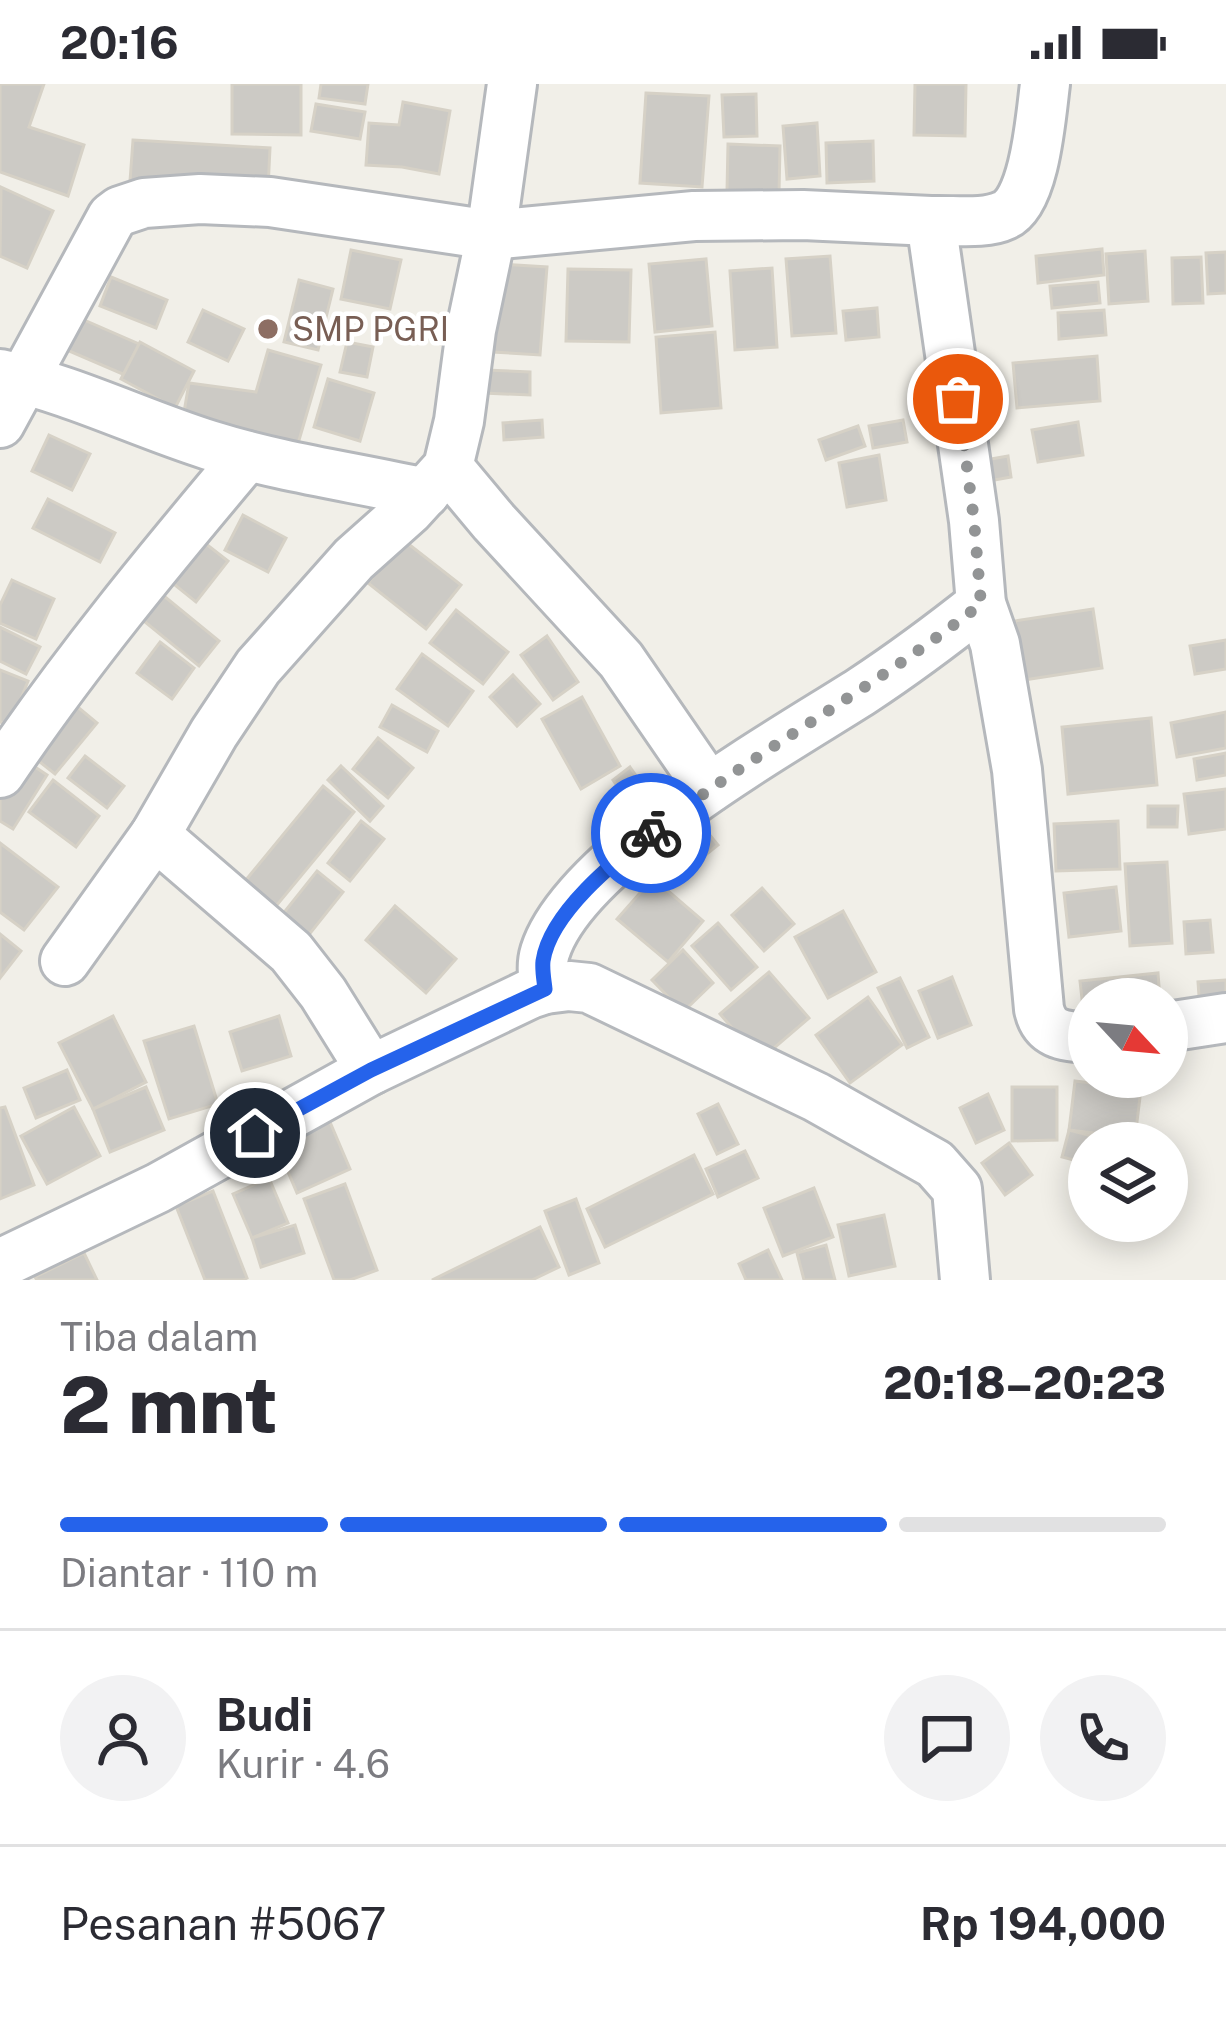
<!DOCTYPE html>
<html lang="id">
<head>
<meta charset="utf-8">
<style>
	body { margin:0; font-family:"Public Sans",sans-serif; background:#f2f2f3; color:#2b2b33; height:100vh; display:flex; flex-direction:column; font-size:45px; white-space:nowrap }
	* { box-sizing:border-box; margin:0 }
	p { font-size:39px; color:#7c7c81 }
	.icon { flex:none; width:66px; height:66px; fill:none; stroke:currentColor; stroke-width:2; stroke-linecap:round; stroke-linejoin:round }
	.map { position:relative; height:1196px; overflow:hidden }
	.drawer { display:flex; flex-direction:column; background:#fff; flex:1 }
	.drawer>* { flex:none }
	.needle { width:78px; rotate:116deg }
	.tools { position:absolute; left:1068px; top:894px; display:grid; gap:24px }
	.tools a { display:grid; place-items:center; width:120px; height:120px; border-radius:50%; background:#fff; box-shadow:0 6px 30px #0003; font-size:60px }
	.pin { position:absolute; display:grid; place-items:center; width:102px; height:102px; color:#fff; margin:-51px; border:6px solid #fff; border-radius:50%; box-shadow:0 3px 12px #0007 }
	.courier { position:absolute; display:grid; place-items:center; width:120px; height:120px; margin:-60px; border:9px solid #2563eb; border-radius:50%; background:#fff; color:#222; box-shadow:0 3px 15px #0007 }
	.headline em { font-style:normal; font-weight:800 }
	.headline div { display:flex; flex-direction:column-reverse }
	.headline { display:flex; align-items:center; justify-content:space-between; height:204px; padding:0 60px }
	h1 { font-size:78px; font-weight:800; line-height:90px }
	.bar { display:grid; grid-template-columns:repeat(4,1fr); gap:18px 12px; align-content:center; height:144px; padding:0 60px }
	.bar i { height:15px; border-radius:9px; background:#e1e1e2 }
	.bar .selected { background:#2563eb }
	.bar p { grid-column:span 4 }
	.line { display:flex; align-items:center; gap:30px; padding:0 60px; border-top:3px solid #e1e1e2 }
	.line div { flex:1 }
	.round { display:grid; place-items:center; flex:none; width:126px; height:126px; border-radius:63px; background:#f2f2f3 }
	.status { display:flex; justify-content:space-between; align-items:center; height:84px; padding:0 60px; background:#fff; direction:ltr }
	.status svg { height:33px; fill:currentColor }
	.map>svg:first-child { display:block }
	.building { fill:#cccac5; stroke:#d6d1c6; stroke-width:3 }
	.lines { fill:none; stroke-linecap:round; stroke-linejoin:round }
	.minor-casing { stroke:#b5b8bc; stroke-width:54 }
	.minor { stroke:#fff; stroke-width:48 }
	.done { stroke:#929495; stroke-width:12; stroke-dasharray:0 21.6 }
	.route { stroke:#2563eb; stroke-width:15 }
	.education-dot { fill:#8d6e63; stroke:#fff; stroke-width:4.5 }
	.labels { text-anchor:middle; dominant-baseline:central; stroke-width:9; stroke-linejoin:round; paint-order:stroke }
	.education-label { font-size:33px; fill:#785e54; stroke:#fff; text-anchor:start }
</style>
</head>
<body>
<div class="status"><b>20:16</b><svg viewBox="0 0 49 12"><path d="M0 12V9h3v3zM5 12V6h3v6zM10 12V3h3v9zM15 12V0h3v12zM26 1h20v11H26zM47 4h2v5h-2z"/></svg></div>
<div class="map">
<svg width="1226" height="1196" viewBox="0 0 1226 1196">
	<rect width="100%" height="100%" fill="#f1efe8"/>
	<g class="building">
		<path d="M 0,0 L 44,0 L 29,43 L 84,61 L 68,112 L 0,88 Z"/>
		<path d="M 232,0 L 301,0 L 301,51 L 232,50 Z"/>
		<path d="M 321,0 L 368,0 L 365,20 L 319,14 Z"/>
		<path d="M 915,0 L 966,0 L 965,52 L 914,51 Z"/>
		<path d="M 646,9 L 709,12 L 702,103 L 640,99 Z"/>
		<path d="M 756,10 L 757,52 L 724,53 L 722,11 Z"/>
		<path d="M 403,18 L 450,27 L 439,90 L 402,83 L 366,81 L 369,39 L 399,41 Z"/>
		<path d="M 316,20 L 365,28 L 360,55 L 311,47 Z"/>
		<path d="M 817,39 L 820,92 L 787,95 L 783,42 Z"/>
		<path d="M 133,56 L 270,64 L 268,105 L 130,97 Z"/>
		<path d="M 873,57 L 874,97 L 827,99 L 826,59 Z"/>
		<path d="M 728,60 L 780,62 L 779,109 L 727,107 Z"/>
		<path d="M 1,103 L 53,127 L 27,184 L 0,172 Z"/>
		<path d="M 1102,165 L 1104,191 L 1038,199 L 1036,172 Z"/>
		<path d="M 351,166 L 401,176 L 390,225 L 341,215 Z"/>
		<path d="M 1145,167 L 1148,217 L 1109,220 L 1106,170 Z"/>
		<path d="M 1226,168 L 1226,209 L 1208,210 L 1206,169 Z"/>
		<path d="M 830,172 L 836,249 L 792,252 L 786,175 Z"/>
		<path d="M 1201,173 L 1203,219 L 1173,220 L 1172,174 Z"/>
		<path d="M 706,175 L 712,242 L 655,248 L 649,180 Z"/>
		<path d="M 499,180 L 547,183 L 540,271 L 493,268 Z"/>
		<path d="M 772,184 L 777,263 L 735,266 L 730,187 Z"/>
		<path d="M 568,185 L 631,186 L 629,258 L 566,257 Z"/>
		<path d="M 111,193 L 167,216 L 156,244 L 100,222 Z"/>
		<path d="M 299,196 L 333,205 L 318,266 L 284,258 Z"/>
		<path d="M 1098,198 L 1100,219 L 1052,224 L 1050,202 Z"/>
		<path d="M 877,224 L 879,253 L 846,256 L 843,227 Z"/>
		<path d="M 203,226 L 244,245 L 228,277 L 188,258 Z"/>
		<path d="M 1104,226 L 1106,251 L 1059,255 L 1058,229 Z"/>
		<path d="M 75,232 L 139,260 L 125,291 L 62,264 Z"/>
		<path d="M 715,248 L 721,324 L 661,329 L 656,253 Z"/>
		<path d="M 140,258 L 194,287 L 175,324 L 121,295 Z"/>
		<path d="M 347,258 L 373,263 L 367,293 L 340,288 Z"/>
		<path d="M 268,266 L 321,281 L 295,370 L 182,340 L 189,299 L 256,308 Z"/>
		<path d="M 1097,272 L 1100,317 L 1017,324 L 1013,279 Z"/>
		<path d="M 485,286 L 530,288 L 530,311 L 484,309 Z"/>
		<path d="M 328,295 L 374,309 L 360,357 L 314,343 Z"/>
		<path d="M 542,336 L 543,353 L 504,356 L 503,339 Z"/>
		<path d="M 903,336 L 907,358 L 873,364 L 869,342 Z"/>
		<path d="M 1078,338 L 1083,371 L 1038,378 L 1032,346 Z"/>
		<path d="M 858,342 L 865,362 L 826,376 L 819,356 Z"/>
		<path d="M 49,351 L 90,370 L 72,406 L 32,387 Z"/>
		<path d="M 879,371 L 886,416 L 847,423 L 839,379 Z"/>
		<path d="M 1008,372 L 1011,393 L 978,399 L 974,378 Z"/>
		<path d="M 48,415 L 115,449 L 100,478 L 33,444 Z"/>
		<path d="M 243,431 L 286,454 L 268,488 L 225,466 Z"/>
		<path d="M 197,453 L 228,477 L 196,518 L 165,493 Z"/>
		<path d="M 402,455 L 461,501 L 426,545 L 368,499 Z"/>
		<path d="M 12,496 L 54,515 L 36,555 L 0,539 L 0,521 Z"/>
		<path d="M 159,508 L 219,557 L 199,582 L 139,533 Z"/>
		<path d="M 1093,525 L 1102,584 L 1024,596 L 1015,537 Z"/>
		<path d="M 456,526 L 508,568 L 483,600 L 430,559 Z"/>
		<path d="M 0,543 L 40,563 L 26,590 L 0,577 Z"/>
		<path d="M 547,552 L 578,598 L 553,616 L 521,571 Z"/>
		<path d="M 1226,556 L 1226,585 L 1195,590 L 1190,562 Z"/>
		<path d="M 160,558 L 194,584 L 172,615 L 137,589 Z"/>
		<path d="M 422,570 L 473,607 L 448,642 L 397,605 Z"/>
		<path d="M 0,586 L 28,597 L 10,642 L 0,638 Z"/>
		<path d="M 513,591 L 540,620 L 517,642 L 490,613 Z"/>
		<path d="M 582,613 L 620,682 L 581,705 L 542,635 Z"/>
		<path d="M 68,615 L 97,639 L 55,690 L 26,667 Z"/>
		<path d="M 392,621 L 438,647 L 427,668 L 380,643 Z"/>
		<path d="M 1226,628 L 1226,664 L 1177,673 L 1171,639 Z"/>
		<path d="M 1151,634 L 1157,701 L 1068,710 L 1062,643 Z"/>
		<path d="M 378,654 L 413,684 L 388,714 L 353,685 Z"/>
		<path d="M 1226,669 L 1226,691 L 1197,696 L 1194,675 Z"/>
		<path d="M 85,672 L 124,702 L 107,724 L 68,694 Z"/>
		<path d="M 20,673 L 47,691 L 13,745 L 0,737 L 0,704 Z"/>
		<path d="M 341,682 L 383,722 L 370,737 L 328,696 Z"/>
		<path d="M 630,683 L 644,703 L 626,715 L 613,696 Z"/>
		<path d="M 53,696 L 99,732 L 76,763 L 29,728 Z"/>
		<path d="M 323,702 L 354,728 L 267,833 L 236,808 Z"/>
		<path d="M 1226,705 L 1226,745 L 1189,750 L 1184,710 Z"/>
		<path d="M 1148,722 L 1178,722 L 1177,743 L 1148,743 Z"/>
		<path d="M 695,733 L 718,761 L 683,789 L 661,762 Z"/>
		<path d="M 361,737 L 384,755 L 350,797 L 328,779 Z"/>
		<path d="M 1118,737 L 1120,785 L 1056,787 L 1054,740 Z"/>
		<path d="M 0,759 L 58,803 L 24,846 L 0,828 Z"/>
		<path d="M 1167,778 L 1172,859 L 1130,862 L 1125,780 Z"/>
		<path d="M 317,787 L 343,808 L 300,862 L 274,841 Z"/>
		<path d="M 653,794 L 703,837 L 668,878 L 617,835 Z"/>
		<path d="M 1116,803 L 1121,847 L 1069,853 L 1064,809 Z"/>
		<path d="M 762,804 L 794,840 L 764,867 L 732,831 Z"/>
		<path d="M 395,822 L 456,875 L 426,909 L 366,856 Z"/>
		<path d="M 843,827 L 876,888 L 828,914 L 795,853 Z"/>
		<path d="M 1210,836 L 1213,868 L 1186,870 L 1184,838 Z"/>
		<path d="M 718,839 L 757,883 L 731,906 L 692,862 Z"/>
		<path d="M 0,850 L 21,867 L 0,894 Z"/>
		<path d="M 683,866 L 713,899 L 683,928 L 652,896 Z"/>
		<path d="M 769,888 L 809,934 L 760,976 L 720,930 Z"/>
		<path d="M 1158,889 L 1160,915 L 1089,915 L 1089,942 L 1085,942 L 1080,897 Z"/>
		<path d="M 952,893 L 971,941 L 938,954 L 919,907 Z"/>
		<path d="M 900,894 L 929,953 L 907,964 L 878,904 Z"/>
		<path d="M 1226,896 L 1226,924 L 1200,926 L 1198,898 Z"/>
		<path d="M 868,913 L 902,961 L 850,999 L 816,951 Z"/>
		<path d="M 113,932 L 146,998 L 93,1025 L 59,959 Z"/>
		<path d="M 279,932 L 291,972 L 242,987 L 230,948 Z"/>
		<path d="M 194,942 L 218,1020 L 169,1035 L 144,957 Z"/>
		<path d="M 67,986 L 80,1016 L 36,1034 L 24,1004 Z"/>
		<path d="M 1075,997 L 1141,1005 L 1135,1054 L 1069,1046 Z"/>
		<path d="M 146,1003 L 164,1046 L 110,1068 L 93,1025 Z"/>
		<path d="M 1012,1003 L 1057,1003 L 1057,1056 L 1012,1057 Z"/>
		<path d="M 988,1010 L 1004,1046 L 976,1059 L 960,1024 Z"/>
		<path d="M 718,1020 L 738,1060 L 717,1070 L 698,1030 Z"/>
		<path d="M 5,1023 L 34,1101 L 0,1115 L 0,1024 Z"/>
		<path d="M 74,1023 L 100,1072 L 47,1100 L 21,1052 Z"/>
		<path d="M 327,1031 L 350,1085 L 297,1109 L 274,1055 Z"/>
		<path d="M 1069,1046 L 1119,1059 L 1089,1059 L 1089,1080 L 1062,1073 Z"/>
		<path d="M 1009,1059 L 1032,1091 L 1005,1111 L 982,1079 Z"/>
		<path d="M 745,1067 L 758,1094 L 718,1113 L 706,1085 Z"/>
		<path d="M 694,1071 L 713,1110 L 605,1163 L 587,1125 Z"/>
		<path d="M 269,1094 L 288,1139 L 252,1154 L 233,1110 Z"/>
		<path d="M 345,1100 L 377,1186 L 350,1196 L 334,1196 L 304,1115 Z"/>
		<path d="M 814,1104 L 833,1153 L 783,1172 L 764,1124 Z"/>
		<path d="M 213,1107 L 247,1194 L 243,1196 L 205,1196 L 176,1122 Z"/>
		<path d="M 576,1115 L 599,1179 L 569,1191 L 545,1127 Z"/>
		<path d="M 884,1131 L 895,1182 L 849,1192 L 838,1141 Z"/>
		<path d="M 295,1141 L 304,1169 L 261,1183 L 252,1154 Z"/>
		<path d="M 540,1143 L 559,1183 L 532,1196 L 432,1196 Z"/>
		<path d="M 826,1161 L 835,1196 L 804,1196 L 797,1169 Z"/>
		<path d="M 768,1166 L 782,1196 L 746,1196 L 739,1180 Z"/>
		<path d="M 84,1169 L 97,1196 L 37,1196 L 35,1193 Z"/>
	</g>
	<g class="lines">
		<defs>
			<g id="minor">
				<path d="M 1045,0 C 1041,31 1035,118 1005,131 C 984,141 954,136 931,137 L 974,437 L 981,520 L 995,560 L 1017,686 L 1039,925 C 1045,952 1065,952 1089,954"/>
				<path d="M 0,290 C 72,305 139,339 209,361 C 279,383 353,393 425,409"/>
				<path d="M 0,339 L 112,133 L 120,127 L 144,119 L 200,115 L 270,118 L 491,151 L 694,132 L 803,131 L 931,137"/>
				<path d="M 448,383 L 494,438 L 621,576 L 709,704"/>
				<path d="M 0,689 C 75,578 161,474 247,372"/>
				<path d="M 155,751 L 291,868 L 323,909 L 371,986"/>
				<path d="M 65,877 L 155,751 L 214,649 L 258,583 L 354,475 L 410,425 L 448,383 L 459,337 L 471,246 L 491,151 L 512,0"/>
				<path d="M 545,905 C 543,892 541,881 545,868 C 574,775 779,660 862,607 C 903,580 942,551 981,520"/>
				<path d="M 1167,943 L 1226,934"/>
				<path d="M 0,1180 L 158,1104 L 371,986 L 530,910 L 545,905 L 569,902 L 589,904 L 816,1013 L 935,1080 L 957,1105 L 965,1196"/>
			</g>
		</defs>
		<use href="#minor" class="minor-casing"/>
		<use href="#minor" class="minor"/>
	</g>
	<g class="lines">
		<path class="done" d="M 651,749 C 757,666 876,603 981,520 L 974,436 L 958,315"/>
		<path class="route" d="M 255,1049 L 371,986 L 545,905 C 544,896 542,886 543,877 C 550,829 615,777 651,749"/>
	</g>
	<circle class="education-dot" cx="268" cy="245" r="12"/>
	<g class="labels">
		<g class="education-label">
			<text x="292" y="245">SMP PGRI</text>
		</g>
	</g>
</svg>
<div class="tools">
<a><svg class="needle" viewBox="-14 -14 28 28"><path d="M0-13l5 13h-10z" fill="#e53935"/><path d="M0 13l5-13h-10z" fill="#7c7c81"/></svg></a>
<a><svg class="icon" aria-label="layers" viewBox="0 0 24 24"><path d="M12 4l9 5-9 5-9-5zM3 14l9 5 9-5"/></svg></a>
</div>
<div class="pin" style="left:958px;top:315px;background:#ea580c"><svg class="icon" aria-label="bag" viewBox="0 0 24 24"><path d="M5 8h14l-1 12H6zM9 8a3 3 0 0 1 6 0"/></svg></div>
<div class="pin" style="left:255px;top:1049px;background:#1f2937"><svg class="icon" aria-label="home" viewBox="0 0 24 24"><path d="M3 11l9-7 9 7M6 9v11h12V9"/></svg></div>
<div class="courier" style="left:651px;top:749px"><svg class="icon" aria-label="bike" viewBox="0 0 24 24"><circle cx="6" cy="16" r="4"/><circle cx="18" cy="16" r="4"/><path d="M6 16l4-8h5l3 8M10 8l3 8H6M13 5h3"/></svg></div>
</div>
<section class="drawer">
<div class="headline"><div><h1>2 mnt</h1><p>Tiba dalam</p></div><em>20:18–20:23</em></div>
<div class="bar"><i class="selected"></i><i class="selected"></i><i class="selected"></i><i></i><p>Diantar · 110 m</p></div>
<div class="line" style="height:216px"><a class="round"><svg class="icon" aria-label="person" viewBox="0 0 24 24"><circle cx="12" cy="8" r="4"/><path d="M4 21q1-7 8-7t8 7"/></svg></a><div><b>Budi</b><p>Kurir · 4.6</p></div><a class="round"><svg class="icon" aria-label="chat" viewBox="0 0 24 24"><path d="M4 5h16v11H9l-5 4z"/></svg></a><a class="round"><svg class="icon" aria-label="phone" viewBox="0 0 24 24"><path d="M5 4h4l2 5-3 2q2 4 5 5l2-3 5 2v4C11 20 4 13 5 4z"/></svg></a></div>
<div class="line" style="height:156px"><div>Pesanan #5067</div><b>Rp 194,000</b></div>
</section>
</body>
</html>
